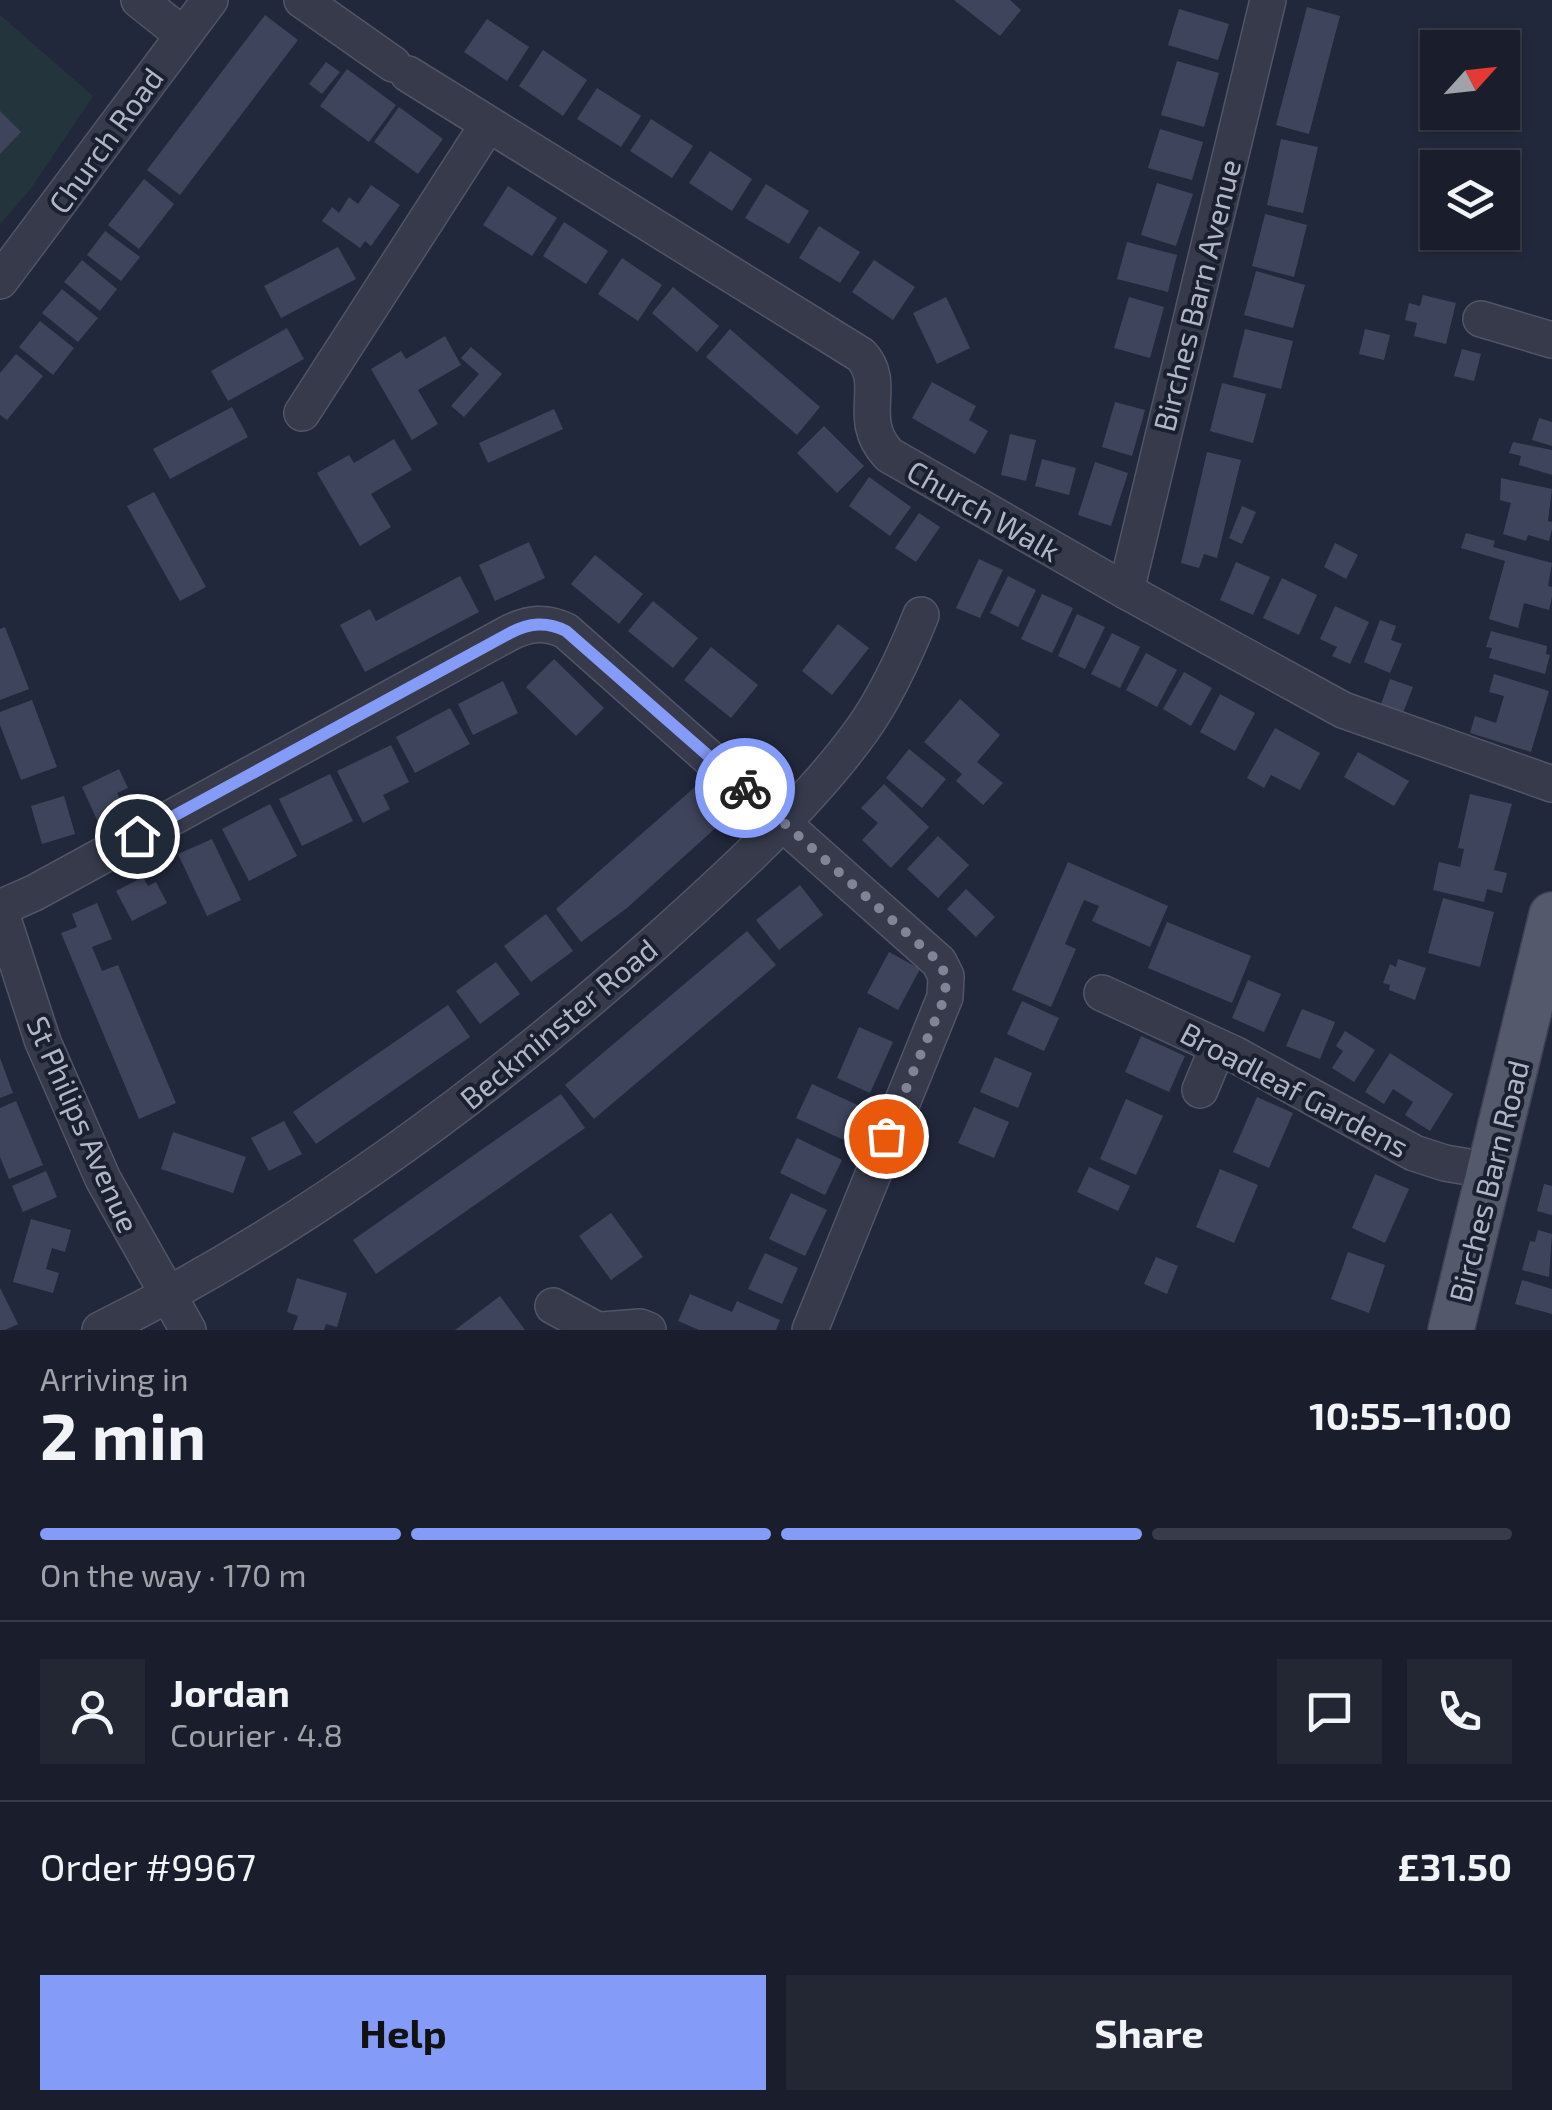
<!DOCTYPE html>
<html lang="en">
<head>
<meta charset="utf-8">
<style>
	body { margin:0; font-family:"Exo 2",sans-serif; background:#232734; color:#f1f3f6; height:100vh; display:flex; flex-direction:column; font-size:38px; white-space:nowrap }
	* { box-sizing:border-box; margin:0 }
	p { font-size:32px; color:#9fa2a9 }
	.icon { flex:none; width:55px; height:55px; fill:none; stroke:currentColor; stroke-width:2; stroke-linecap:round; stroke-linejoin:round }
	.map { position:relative; height:1330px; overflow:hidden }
	.side { display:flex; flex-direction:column; background:#1a1e2c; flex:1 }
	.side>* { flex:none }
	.needle { width:65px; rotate:63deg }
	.controls { position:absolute; left:1420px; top:30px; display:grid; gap:20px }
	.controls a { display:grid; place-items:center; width:100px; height:100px; border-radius:0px; background:#1a1e2c; box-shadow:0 2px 8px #0004,0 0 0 2px #383c48; font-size:50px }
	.pin { position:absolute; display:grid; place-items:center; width:85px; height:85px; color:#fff; margin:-42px; border:5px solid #fff; border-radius:50%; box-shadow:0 2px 10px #0007 }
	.courier { position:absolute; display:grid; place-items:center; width:100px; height:100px; margin:-50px; border:8px solid #859bf8; border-radius:50%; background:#fff; color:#222; box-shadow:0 2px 12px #0007 }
	.summary em { font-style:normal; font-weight:700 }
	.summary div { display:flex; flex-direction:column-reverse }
	.summary { display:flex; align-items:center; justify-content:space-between; height:170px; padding:0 40px }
	h1 { font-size:65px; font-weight:700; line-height:75px }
	.bar { display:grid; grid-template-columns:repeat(4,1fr); gap:15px 10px; align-content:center; height:120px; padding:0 40px }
	.bar i { height:12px; border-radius:8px; background:#383c48 }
	.bar .selected { background:#859bf8 }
	.bar p { grid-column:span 4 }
	.line { display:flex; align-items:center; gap:25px; padding:0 40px; border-top:2px solid #383c48 }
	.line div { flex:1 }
	.round { display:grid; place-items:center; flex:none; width:105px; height:105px; border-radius:0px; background:#232734 }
	.action { display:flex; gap:20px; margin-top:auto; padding:20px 40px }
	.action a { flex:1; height:115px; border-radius:0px; background:#859bf8; color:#111; font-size:40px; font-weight:700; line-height:115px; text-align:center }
	.action a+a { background:#232734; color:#f1f3f6 }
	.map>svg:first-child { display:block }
	.green { fill:#24343c }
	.building { fill:#3e445b }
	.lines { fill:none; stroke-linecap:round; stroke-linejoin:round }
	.minor-casing { stroke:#515566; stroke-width:38 }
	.major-casing { stroke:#3f4454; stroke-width:48 }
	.minor { stroke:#363a4b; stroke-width:35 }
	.major { stroke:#54596b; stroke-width:45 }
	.done { stroke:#7f8496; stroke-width:10; stroke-dasharray:0 18 }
	.route { stroke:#859bf8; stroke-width:12 }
	.labels { text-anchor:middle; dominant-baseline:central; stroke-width:8; stroke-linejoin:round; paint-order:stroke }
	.street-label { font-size:30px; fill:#b1b5c7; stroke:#1b2030 }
</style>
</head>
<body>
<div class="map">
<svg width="1552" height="1330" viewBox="0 0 1552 1330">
	<rect width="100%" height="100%" fill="#22283b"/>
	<path class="green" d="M 0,15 L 93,96 L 29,191 L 0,224 Z"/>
	<g class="building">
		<path d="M 954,0 L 1010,0 L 1021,10 L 1000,36 Z"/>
		<path d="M 1307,7 L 1340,16 L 1309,134 L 1276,125 Z"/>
		<path d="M 1179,9 L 1229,24 L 1218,60 L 1168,45 Z"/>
		<path d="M 265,15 L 298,40 L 180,195 L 147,170 Z"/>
		<path d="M 487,19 L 529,47 L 507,81 L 464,52 Z"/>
		<path d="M 543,50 L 587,80 L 563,116 L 519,86 Z"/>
		<path d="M 1177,61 L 1219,73 L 1204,127 L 1161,115 Z"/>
		<path d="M 326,62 L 340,72 L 322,94 L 309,84 Z"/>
		<path d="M 347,69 L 396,105 L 369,142 L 320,106 Z"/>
		<path d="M 597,88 L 641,116 L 621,147 L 577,119 Z"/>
		<path d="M 399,107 L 443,139 L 418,174 L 374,142 Z"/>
		<path d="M 0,111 L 21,132 L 0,154 Z"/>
		<path d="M 651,119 L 693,146 L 672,178 L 630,151 Z"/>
		<path d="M 1160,129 L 1203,142 L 1192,180 L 1148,168 Z"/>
		<path d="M 1281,139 L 1318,147 L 1303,213 L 1267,205 Z"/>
		<path d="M 710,151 L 752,179 L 732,211 L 689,183 Z"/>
		<path d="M 144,179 L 174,204 L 139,249 L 108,225 Z"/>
		<path d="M 1157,183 L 1193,194 L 1176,246 L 1141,235 Z"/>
		<path d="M 766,184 L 809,211 L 789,244 L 745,218 Z"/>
		<path d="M 371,185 L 400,205 L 371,246 L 365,241 L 360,248 L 322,221 L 332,207 L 339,213 L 349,197 L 358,204 Z"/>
		<path d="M 508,186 L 557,218 L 532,256 L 483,225 Z"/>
		<path d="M 1265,214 L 1307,225 L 1294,277 L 1252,266 Z"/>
		<path d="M 564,222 L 608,251 L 586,284 L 543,256 Z"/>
		<path d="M 819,226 L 860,252 L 840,283 L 799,258 Z"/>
		<path d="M 105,231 L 140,257 L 121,281 L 87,255 Z"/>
		<path d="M 1127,242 L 1177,255 L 1168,292 L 1117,279 Z"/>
		<path d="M 338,247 L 356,279 L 281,318 L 264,286 Z"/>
		<path d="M 622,258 L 662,285 L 638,321 L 598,294 Z"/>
		<path d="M 82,260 L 117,289 L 100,311 L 64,282 Z"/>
		<path d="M 874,260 L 915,287 L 893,320 L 852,292 Z"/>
		<path d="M 1256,271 L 1305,285 L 1293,328 L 1244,315 Z"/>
		<path d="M 673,287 L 719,326 L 697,352 L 652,313 Z"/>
		<path d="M 62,289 L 98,318 L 78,342 L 42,313 Z"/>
		<path d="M 1423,295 L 1456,303 L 1446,344 L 1414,336 L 1417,323 L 1405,320 L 1409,303 L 1420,306 Z"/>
		<path d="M 946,297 L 970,348 L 937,364 L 913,313 Z"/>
		<path d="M 1129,297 L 1164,307 L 1150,358 L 1114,348 Z"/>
		<path d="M 40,321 L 74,348 L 53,375 L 19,347 Z"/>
		<path d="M 287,328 L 304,359 L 228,401 L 211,371 Z"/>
		<path d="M 730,329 L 820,407 L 797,435 L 706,357 Z"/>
		<path d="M 1245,329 L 1293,341 L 1281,389 L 1233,377 Z"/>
		<path d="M 1365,329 L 1390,335 L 1384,360 L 1359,354 Z"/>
		<path d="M 445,336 L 461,365 L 418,390 L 438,424 L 412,440 L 371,369 L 401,351 L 406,359 Z"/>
		<path d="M 471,347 L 502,374 L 464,417 L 451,406 L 479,374 L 461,358 Z"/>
		<path d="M 1462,349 L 1481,354 L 1474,381 L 1454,376 Z"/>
		<path d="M 16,354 L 43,376 L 7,420 L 0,415 L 0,373 Z"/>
		<path d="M 932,382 L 976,406 L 969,420 L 988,431 L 975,454 L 912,418 Z"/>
		<path d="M 1222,383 L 1266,394 L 1253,443 L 1210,431 Z"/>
		<path d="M 1115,402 L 1145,410 L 1132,456 L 1102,447 Z"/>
		<path d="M 232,407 L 248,437 L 170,479 L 153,449 Z"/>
		<path d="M 554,409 L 563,429 L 488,463 L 479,443 Z"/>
		<path d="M 1539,418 L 1552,422 L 1552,446 L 1532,440 Z"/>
		<path d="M 824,426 L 864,466 L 837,493 L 797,453 Z"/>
		<path d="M 1010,434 L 1036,440 L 1026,481 L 1001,475 Z"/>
		<path d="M 394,439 L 412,470 L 371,494 L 391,527 L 360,546 L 317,473 L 349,455 L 354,463 Z"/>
		<path d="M 1513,442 L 1552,450 L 1552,475 L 1519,465 L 1521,456 L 1509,453 Z"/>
		<path d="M 1207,452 L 1241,460 L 1217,558 L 1204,554 L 1199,568 L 1181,563 Z"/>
		<path d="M 1042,459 L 1076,468 L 1069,495 L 1035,486 Z"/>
		<path d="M 1095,462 L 1128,473 L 1111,526 L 1078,515 Z"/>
		<path d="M 869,477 L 911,507 L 890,536 L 849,506 Z"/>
		<path d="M 1501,478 L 1552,489 L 1548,521 L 1552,522 L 1552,529 L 1549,541 L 1528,535 L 1526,541 L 1503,534 L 1511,503 L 1500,500 Z"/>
		<path d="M 154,492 L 206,587 L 180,601 L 127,506 Z"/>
		<path d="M 1242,506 L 1256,512 L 1242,544 L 1229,538 Z"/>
		<path d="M 919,513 L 940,527 L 916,562 L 895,548 Z"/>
		<path d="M 1466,533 L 1495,541 L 1493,547 L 1552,563 L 1548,586 L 1552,587 L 1552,597 L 1549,610 L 1524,603 L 1518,628 L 1489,619 L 1505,561 L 1461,548 Z"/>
		<path d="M 529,542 L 545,578 L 495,601 L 479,565 Z"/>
		<path d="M 1335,543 L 1358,555 L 1346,579 L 1324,567 Z"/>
		<path d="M 595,555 L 643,594 L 619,624 L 571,584 Z"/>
		<path d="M 979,559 L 1003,570 L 980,618 L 956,608 Z"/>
		<path d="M 1236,562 L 1270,577 L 1253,615 L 1220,600 Z"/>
		<path d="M 460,576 L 479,612 L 365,672 L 340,625 L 370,609 L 376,621 Z"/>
		<path d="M 1008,576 L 1036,590 L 1018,627 L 990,613 Z"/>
		<path d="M 1282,578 L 1317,595 L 1299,635 L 1263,618 Z"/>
		<path d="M 1042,594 L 1073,608 L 1052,653 L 1021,639 Z"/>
		<path d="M 653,601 L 698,638 L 673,668 L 628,631 Z"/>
		<path d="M 1335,606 L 1369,622 L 1350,664 L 1332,656 L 1337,647 L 1320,639 Z"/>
		<path d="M 1077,614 L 1105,627 L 1085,669 L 1058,656 Z"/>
		<path d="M 1380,620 L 1396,626 L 1391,640 L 1402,644 L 1390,673 L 1364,662 Z"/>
		<path d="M 838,624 L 869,648 L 832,695 L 802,671 Z"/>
		<path d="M 5,627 L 29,689 L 0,700 L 0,629 Z"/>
		<path d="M 1491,631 L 1547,646 L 1546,654 L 1550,655 L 1545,674 L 1489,658 L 1492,648 L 1486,647 Z"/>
		<path d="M 1112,633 L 1140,647 L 1120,688 L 1091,674 Z"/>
		<path d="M 711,647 L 758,685 L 731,718 L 684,680 Z"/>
		<path d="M 1146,653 L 1177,670 L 1157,707 L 1126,690 Z"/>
		<path d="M 554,659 L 604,708 L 576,736 L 526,687 Z"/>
		<path d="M 1184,672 L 1212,688 L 1191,726 L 1163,709 Z"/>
		<path d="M 1494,674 L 1549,691 L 1531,752 L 1470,733 L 1475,716 L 1496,723 L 1504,696 L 1489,692 Z"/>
		<path d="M 1390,679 L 1413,687 L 1401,718 L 1379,710 Z"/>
		<path d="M 503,681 L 518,713 L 473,735 L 458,704 Z"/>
		<path d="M 1220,694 L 1255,713 L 1235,751 L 1200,732 Z"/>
		<path d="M 960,699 L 1000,735 L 977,762 L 1003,783 L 983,805 L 956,781 L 962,774 L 924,742 Z"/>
		<path d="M 32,700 L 57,767 L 21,780 L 0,725 L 0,712 Z"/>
		<path d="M 450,708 L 470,744 L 415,773 L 396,737 Z"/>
		<path d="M 1275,728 L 1320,753 L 1300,790 L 1271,775 L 1264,788 L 1247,778 Z"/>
		<path d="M 391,745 L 409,782 L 383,795 L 390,809 L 363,823 L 337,771 Z"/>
		<path d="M 909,749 L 946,779 L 922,808 L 886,778 Z"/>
		<path d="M 1358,752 L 1409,781 L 1394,806 L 1344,777 Z"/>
		<path d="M 119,769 L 128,788 L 117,793 L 125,809 L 98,822 L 82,787 Z"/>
		<path d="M 712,772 L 741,805 L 627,908 L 581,942 L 556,909 Z"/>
		<path d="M 330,774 L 353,821 L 302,846 L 279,799 Z"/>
		<path d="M 884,784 L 929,827 L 891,868 L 862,840 L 878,823 L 861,808 Z"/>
		<path d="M 1470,794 L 1512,804 L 1494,870 L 1507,873 L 1502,893 L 1487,889 L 1484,902 L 1433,890 L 1439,862 L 1460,867 L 1464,849 L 1458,848 Z"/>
		<path d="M 64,796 L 75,834 L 42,844 L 31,806 Z"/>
		<path d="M 270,804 L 297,856 L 249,881 L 222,829 Z"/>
		<path d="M 938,836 L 969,865 L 938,898 L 907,869 Z"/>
		<path d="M 212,839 L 241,900 L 207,916 L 178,854 Z"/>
		<path d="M 1068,862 L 1168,906 L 1150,947 L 1092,921 L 1099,906 L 1084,900 L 1065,944 L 1076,949 L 1051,1007 L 1012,990 Z"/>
		<path d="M 143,877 L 148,886 L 156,882 L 167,903 L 132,921 L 116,891 Z"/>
		<path d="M 800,885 L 823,915 L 779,950 L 756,920 Z"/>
		<path d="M 966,889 L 995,917 L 976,937 L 947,909 Z"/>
		<path d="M 1443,898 L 1494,912 L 1480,967 L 1428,953 Z"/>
		<path d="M 97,903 L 112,939 L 92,947 L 102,971 L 118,965 L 176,1103 L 139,1119 L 61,933 L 77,927 L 72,914 Z"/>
		<path d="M 546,914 L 573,951 L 531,982 L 504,946 Z"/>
		<path d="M 1167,922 L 1251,956 L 1232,1003 L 1148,968 Z"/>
		<path d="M 747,931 L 776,965 L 594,1119 L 565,1085 Z"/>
		<path d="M 889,952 L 920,969 L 898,1010 L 867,993 Z"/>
		<path d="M 1398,959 L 1426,968 L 1415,1000 L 1389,990 L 1390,985 L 1383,983 L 1390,964 L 1396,967 Z"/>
		<path d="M 496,962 L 520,994 L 480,1024 L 456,991 Z"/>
		<path d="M 1248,980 L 1281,994 L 1264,1032 L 1232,1018 Z"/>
		<path d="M 1022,1001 L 1059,1018 L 1044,1051 L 1007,1034 Z"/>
		<path d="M 448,1005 L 470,1037 L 316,1144 L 293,1112 Z"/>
		<path d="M 1302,1009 L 1335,1022 L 1320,1059 L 1286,1046 Z"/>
		<path d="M 859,1027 L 893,1042 L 870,1093 L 837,1078 Z"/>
		<path d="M 1345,1031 L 1375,1050 L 1354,1082 L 1332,1068 L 1343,1051 L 1336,1046 Z"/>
		<path d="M 1141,1036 L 1185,1056 L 1169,1092 L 1125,1072 Z"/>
		<path d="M 1390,1053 L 1453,1094 L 1430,1131 L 1405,1115 L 1413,1102 L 1393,1089 L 1384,1104 L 1365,1092 Z"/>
		<path d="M 995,1057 L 1032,1073 L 1018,1108 L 980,1092 Z"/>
		<path d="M 0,1058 L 13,1093 L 0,1098 Z"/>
		<path d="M 812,1084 L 864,1108 L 848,1142 L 796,1118 Z"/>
		<path d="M 561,1094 L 585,1128 L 376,1274 L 353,1240 Z"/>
		<path d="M 1257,1097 L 1293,1113 L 1269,1168 L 1233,1152 Z"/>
		<path d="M 1126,1099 L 1163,1116 L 1136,1175 L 1100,1159 Z"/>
		<path d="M 16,1101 L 43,1165 L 9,1179 L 0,1157 L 0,1108 Z"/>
		<path d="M 974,1107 L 1009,1122 L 994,1158 L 958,1143 Z"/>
		<path d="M 284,1121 L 302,1154 L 269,1171 L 251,1138 Z"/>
		<path d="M 173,1132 L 246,1157 L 233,1193 L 161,1169 Z"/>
		<path d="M 797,1138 L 842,1160 L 825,1195 L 780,1173 Z"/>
		<path d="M 1089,1167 L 1130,1186 L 1118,1211 L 1077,1192 Z"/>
		<path d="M 1220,1169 L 1258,1185 L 1234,1243 L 1196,1227 Z"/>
		<path d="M 46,1171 L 57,1197 L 23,1212 L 12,1186 Z"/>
		<path d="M 1375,1174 L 1409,1189 L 1385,1243 L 1352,1228 Z"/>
		<path d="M 1544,1184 L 1552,1186 L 1552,1215 L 1537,1211 Z"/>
		<path d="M 791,1193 L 827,1210 L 805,1256 L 769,1239 Z"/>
		<path d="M 611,1213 L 643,1257 L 611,1280 L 579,1236 Z"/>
		<path d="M 31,1219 L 71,1230 L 65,1252 L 52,1248 L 46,1269 L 59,1273 L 53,1293 L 13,1282 Z"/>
		<path d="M 1538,1230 L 1552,1234 L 1549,1277 L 1522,1270 L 1530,1241 L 1535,1242 Z"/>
		<path d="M 1348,1252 L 1385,1265 L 1369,1313 L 1331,1299 Z"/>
		<path d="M 765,1253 L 798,1268 L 782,1304 L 748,1289 Z"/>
		<path d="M 1156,1257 L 1178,1266 L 1167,1294 L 1144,1284 Z"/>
		<path d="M 297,1278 L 347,1293 L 337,1327 L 326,1324 L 324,1330 L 293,1330 L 298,1316 L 287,1312 Z"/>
		<path d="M 1522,1280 L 1552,1289 L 1552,1314 L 1515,1304 Z"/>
		<path d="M 0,1288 L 18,1324 L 5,1330 L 0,1330 Z"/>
		<path d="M 690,1294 L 732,1312 L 737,1301 L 780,1320 L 776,1330 L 699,1330 L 678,1321 Z"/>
		<path d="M 500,1296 L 525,1330 L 455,1330 Z"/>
	</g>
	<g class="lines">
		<defs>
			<g id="minor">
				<path d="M 139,0 L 183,35"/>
				<path d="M 302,0 L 393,64"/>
				<path d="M 408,74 L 861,355 C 889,385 854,418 889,455 L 1126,591 L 1343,710 L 1552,784"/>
				<path d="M 0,281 L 210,0"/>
				<path d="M 1481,319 L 1552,340"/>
				<path d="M 302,413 L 487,126"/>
				<path d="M 1126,591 L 1268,0"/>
				<path d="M 0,908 L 34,893 L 509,633 C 529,623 546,621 566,631 L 939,962 L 946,976 L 945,997 L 810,1330"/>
				<path d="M 0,910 L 43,1042 L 103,1179 L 188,1330"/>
				<path d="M 1102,993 L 1236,1055 L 1414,1153 L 1445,1163 L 1492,1171"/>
				<path d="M 1200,1090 L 1217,1049"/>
				<path d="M 553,1306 L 597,1330"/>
				<path d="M 100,1330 C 304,1229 488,1092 657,941 C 726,879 808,805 862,730 C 887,695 905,655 921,615"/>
				<path d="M 602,1330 L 640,1327 L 648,1330"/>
			</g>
			<path id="major" d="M 1451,1330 L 1552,915"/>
		</defs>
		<use href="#minor" class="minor-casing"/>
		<use href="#major" class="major-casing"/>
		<use href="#minor" class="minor"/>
		<use href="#major" class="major"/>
	</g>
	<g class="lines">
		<path class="done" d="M 745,788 L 939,962 L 946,976 L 945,997 L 886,1136"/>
		<path class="route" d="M 137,836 L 510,633 C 529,623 546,621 566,631 L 745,788"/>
	</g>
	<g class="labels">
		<g class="street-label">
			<text transform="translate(105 140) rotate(-54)">Church Road</text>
			<text transform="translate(1196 295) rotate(-76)">Birches Barn Avenue</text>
			<text transform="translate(984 510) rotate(30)">Church Walk</text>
			<text transform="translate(558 1023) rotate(-40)">Beckminster Road</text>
			<text transform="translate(1295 1089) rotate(28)">Broadleaf Gardens</text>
			<text transform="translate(84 1124) rotate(66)">St Philips Avenue</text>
			<text transform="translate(1488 1181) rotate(-76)">Birches Barn Road</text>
		</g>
	</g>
</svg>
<div class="controls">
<a><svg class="needle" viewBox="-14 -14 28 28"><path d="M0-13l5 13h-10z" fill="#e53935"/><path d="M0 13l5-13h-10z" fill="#9fa2a9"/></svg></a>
<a><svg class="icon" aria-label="layers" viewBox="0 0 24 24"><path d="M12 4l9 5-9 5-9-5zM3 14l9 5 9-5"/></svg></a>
</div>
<div class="pin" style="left:886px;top:1136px;background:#ea580c"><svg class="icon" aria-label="bag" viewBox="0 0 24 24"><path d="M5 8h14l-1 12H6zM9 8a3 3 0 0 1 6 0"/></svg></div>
<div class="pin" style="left:137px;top:836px;background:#1f2937"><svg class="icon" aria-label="home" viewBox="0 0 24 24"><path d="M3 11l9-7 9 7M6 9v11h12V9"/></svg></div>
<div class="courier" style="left:745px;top:788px"><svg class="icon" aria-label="bike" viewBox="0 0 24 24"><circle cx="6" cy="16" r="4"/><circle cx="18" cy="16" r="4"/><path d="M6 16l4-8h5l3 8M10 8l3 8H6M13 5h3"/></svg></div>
</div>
<section class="side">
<div class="summary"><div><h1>2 min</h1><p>Arriving in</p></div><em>10:55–11:00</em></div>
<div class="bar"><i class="selected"></i><i class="selected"></i><i class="selected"></i><i></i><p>On the way · 170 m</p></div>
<div class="line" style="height:180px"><a class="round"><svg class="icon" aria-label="person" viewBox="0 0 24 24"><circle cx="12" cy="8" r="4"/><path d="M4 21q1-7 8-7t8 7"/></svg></a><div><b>Jordan</b><p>Courier · 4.8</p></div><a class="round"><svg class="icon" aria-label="chat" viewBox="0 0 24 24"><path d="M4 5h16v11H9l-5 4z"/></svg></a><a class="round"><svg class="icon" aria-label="phone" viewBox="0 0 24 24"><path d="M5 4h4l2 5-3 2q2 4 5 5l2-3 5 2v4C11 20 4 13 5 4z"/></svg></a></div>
<div class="line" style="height:130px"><div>Order #9967</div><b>£31.50</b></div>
<div class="action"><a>Help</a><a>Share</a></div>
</section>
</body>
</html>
